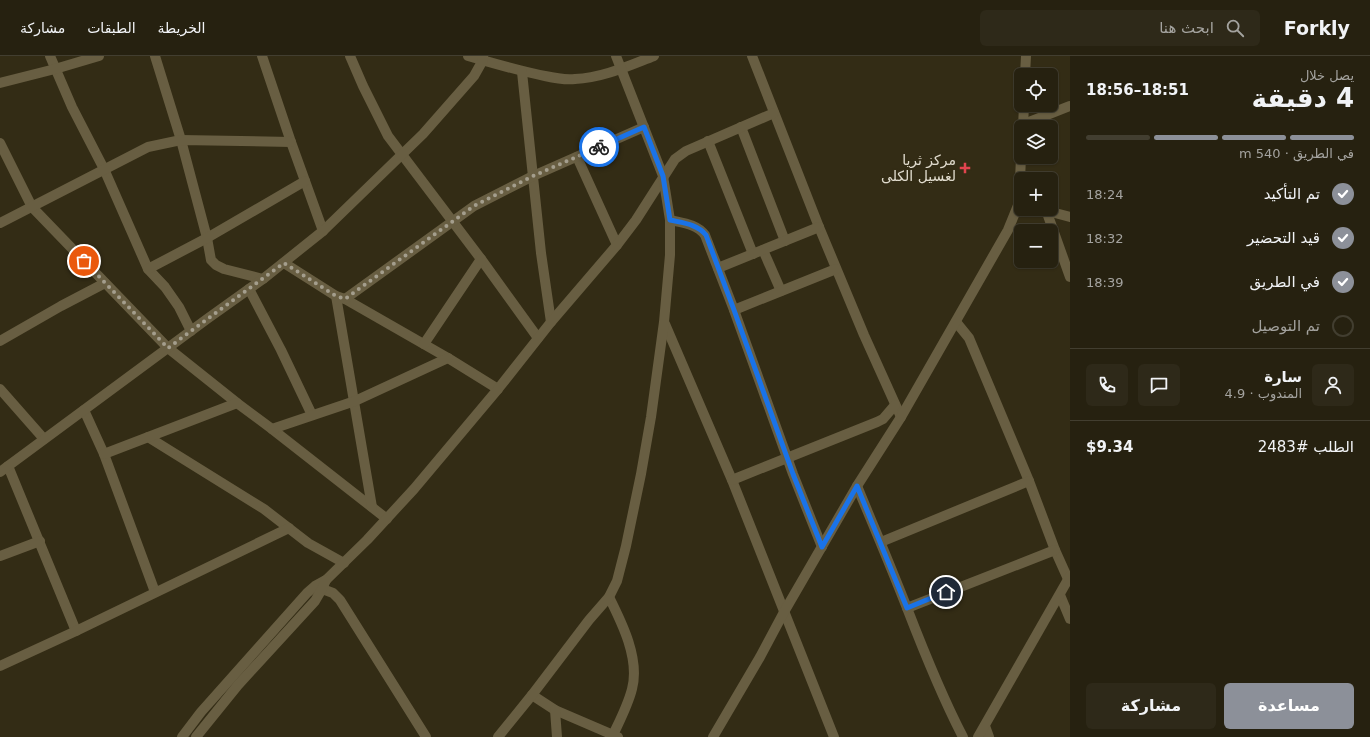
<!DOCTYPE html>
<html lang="ar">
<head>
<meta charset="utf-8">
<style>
	body { margin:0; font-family:"DejaVu Sans",Vazirmatn,sans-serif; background:#2e2919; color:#f1f3f6; direction:rtl; height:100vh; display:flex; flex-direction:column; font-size:15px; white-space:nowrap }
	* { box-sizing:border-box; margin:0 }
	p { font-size:13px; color:#a4a39f }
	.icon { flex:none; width:22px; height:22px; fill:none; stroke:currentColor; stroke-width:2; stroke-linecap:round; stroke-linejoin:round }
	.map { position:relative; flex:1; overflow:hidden; direction:ltr }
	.drawer { display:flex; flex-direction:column; background:#262110; width:300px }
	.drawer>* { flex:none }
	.buttons { position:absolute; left:1014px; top:12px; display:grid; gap:8px }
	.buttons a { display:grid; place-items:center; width:44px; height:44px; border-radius:6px; background:#262110; box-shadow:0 1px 3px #0004,0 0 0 1px #423e30; font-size:20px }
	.pin { position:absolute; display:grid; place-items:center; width:34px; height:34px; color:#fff; margin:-17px; border:2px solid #fff; border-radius:50%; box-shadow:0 1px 4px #0007 }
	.courier { position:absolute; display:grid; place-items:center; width:40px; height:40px; margin:-20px; border:3px solid #1a73e8; border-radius:50%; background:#fff; color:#222; box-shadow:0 1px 5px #0007 }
	.summary em { font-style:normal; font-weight:700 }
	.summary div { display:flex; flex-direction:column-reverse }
	.summary { display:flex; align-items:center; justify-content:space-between; height:68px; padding:0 16px }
	h1 { font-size:26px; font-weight:700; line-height:30px }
	.bar { display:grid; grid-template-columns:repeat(4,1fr); gap:6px 4px; align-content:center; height:48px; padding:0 16px }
	.bar i { height:5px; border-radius:3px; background:#423e30 }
	.bar .current { background:#8c9099 }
	.bar p { grid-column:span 4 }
	.line { display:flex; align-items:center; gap:10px; padding:0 16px; border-top:1px solid #423e30 }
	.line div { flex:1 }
	.round { display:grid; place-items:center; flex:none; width:42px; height:42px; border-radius:6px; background:#2e2919 }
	ol { padding:0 16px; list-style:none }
	li { display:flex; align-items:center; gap:12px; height:44px }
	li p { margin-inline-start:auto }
	li .icon { padding:4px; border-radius:50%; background:#8c9099; color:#fff; stroke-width:4 }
	li:last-child { color:#a4a39f }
	li i { width:22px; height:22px; border:2px solid #423e30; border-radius:50% }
	.primary-button { display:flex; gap:8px; margin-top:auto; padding:8px 16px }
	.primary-button a { flex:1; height:46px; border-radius:6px; background:#8c9099; color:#fff; font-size:16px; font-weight:700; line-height:46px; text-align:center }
	.primary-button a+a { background:#2e2919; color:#f1f3f6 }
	header { display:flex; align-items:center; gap:24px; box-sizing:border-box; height:56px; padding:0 20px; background:#262110; border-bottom:1px solid #423e30 }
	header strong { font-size:19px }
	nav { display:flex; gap:22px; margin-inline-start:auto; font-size:14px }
	.search { width:280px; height:36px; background:#2e2919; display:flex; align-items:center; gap:10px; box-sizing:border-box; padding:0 14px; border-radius:6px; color:#a4a39f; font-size:15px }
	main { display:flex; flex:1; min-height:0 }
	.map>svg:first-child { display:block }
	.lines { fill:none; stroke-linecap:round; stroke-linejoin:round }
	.minor { stroke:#685e42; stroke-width:10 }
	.done { stroke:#a49e8d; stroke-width:4; stroke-dasharray:0 7.2 }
	.route { stroke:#1a73e8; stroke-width:5 }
	.health-dot { fill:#e0444e; stroke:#332c15; stroke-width:1.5 }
	.labels { text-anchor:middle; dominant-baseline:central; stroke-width:4; stroke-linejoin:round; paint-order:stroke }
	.poi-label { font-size:14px; fill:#e1dcce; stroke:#332c15; text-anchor:end }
</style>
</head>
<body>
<header>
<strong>Forkly</strong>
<div class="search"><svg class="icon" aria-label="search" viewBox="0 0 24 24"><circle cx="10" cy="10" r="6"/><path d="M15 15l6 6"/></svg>ابحث هنا</div>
<nav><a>الخريطة</a><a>الطبقات</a><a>مشاركة</a></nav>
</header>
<main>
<section class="drawer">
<div class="summary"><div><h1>4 دقيقة</h1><p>يصل خلال</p></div><em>18:51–18:56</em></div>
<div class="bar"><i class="current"></i><i class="current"></i><i class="current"></i><i></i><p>في الطريق · 540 m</p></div>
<ol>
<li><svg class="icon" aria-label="check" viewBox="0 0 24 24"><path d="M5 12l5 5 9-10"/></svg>تم التأكيد<p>18:24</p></li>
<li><svg class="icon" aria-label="check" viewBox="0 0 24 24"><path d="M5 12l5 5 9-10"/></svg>قيد التحضير<p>18:32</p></li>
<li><svg class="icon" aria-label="check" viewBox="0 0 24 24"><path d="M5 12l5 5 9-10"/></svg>في الطريق<p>18:39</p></li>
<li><i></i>تم التوصيل</li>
</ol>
<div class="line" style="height:72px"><a class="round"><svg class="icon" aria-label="person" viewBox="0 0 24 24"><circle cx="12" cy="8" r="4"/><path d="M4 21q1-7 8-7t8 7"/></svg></a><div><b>سارة</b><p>المندوب · 4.9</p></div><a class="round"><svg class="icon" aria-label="chat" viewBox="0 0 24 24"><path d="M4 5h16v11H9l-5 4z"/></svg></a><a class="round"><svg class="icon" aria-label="phone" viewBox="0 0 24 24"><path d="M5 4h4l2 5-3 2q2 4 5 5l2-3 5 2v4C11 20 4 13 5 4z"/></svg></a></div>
<div class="line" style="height:52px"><div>الطلب #2483</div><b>$9.34</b></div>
<div class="primary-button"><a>مساعدة</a><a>مشاركة</a></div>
</section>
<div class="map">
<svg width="1070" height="681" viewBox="0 0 1070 681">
	<rect width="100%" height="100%" fill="#332c15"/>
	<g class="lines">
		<g class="minor">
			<path d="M 50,0 L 72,51 L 104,113 L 148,213 L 165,231 L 179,251 L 191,275"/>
			<path d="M 155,0 L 181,84 L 207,182 L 211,204 L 216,209 L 224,213 L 263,223"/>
			<path d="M 262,0 L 291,86 L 323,175"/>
			<path d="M 350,0 L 363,30 L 388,80 L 481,203 L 538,282"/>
			<path d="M 468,0 C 493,7 519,15 545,20 C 554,22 565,24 575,23 C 602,22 628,10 654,0"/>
			<path d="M 752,0 L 819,171 L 864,279 L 901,361"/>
			<path d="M 522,16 L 541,197 L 551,266"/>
			<path d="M 1025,19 L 1026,0"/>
			<path d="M 0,27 L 55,13 L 99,0"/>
			<path d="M 1024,68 L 1070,50"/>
			<path d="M 741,71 L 785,185"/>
			<path d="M 1023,71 L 1024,49"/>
			<path d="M 708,85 L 753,198"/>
			<path d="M 0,87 L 32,151 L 168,292 L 237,347 L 272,373 L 387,463"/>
			<path d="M 577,101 L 617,189"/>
			<path d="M 1040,153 L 1070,161"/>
			<path d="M 1046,154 L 1070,221"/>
			<path d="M 670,164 C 683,167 697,168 705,179 L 734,254 L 793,418 L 822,491"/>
			<path d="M 0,167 L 148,91 L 181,84 L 291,86"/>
			<path d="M 763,194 L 781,235"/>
			<path d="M 284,207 L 336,240 L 345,243 L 448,302 L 498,333"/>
			<path d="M 718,212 L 819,171"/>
			<path d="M 148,213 L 207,182 L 305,125"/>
			<path d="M 249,233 L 281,294 L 312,359"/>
			<path d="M 336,240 L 372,451"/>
			<path d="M 345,243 L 474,150 L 533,120 L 644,71"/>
			<path d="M 734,254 L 836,213"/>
			<path d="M 956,266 L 969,282 L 1029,425 L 1055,494 L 1068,523"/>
			<path d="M 665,268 L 732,424 L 834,681"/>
			<path d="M 0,285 L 61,250 L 105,227"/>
			<path d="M 424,288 L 481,203"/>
			<path d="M 0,333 L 44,383"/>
			<path d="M 84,354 L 104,398 L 155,536"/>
			<path d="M 272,373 L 355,345 L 448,302"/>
			<path d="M 148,381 L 264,453 L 308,487 L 344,507"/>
			<path d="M 104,398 L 237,347"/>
			<path d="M 8,410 L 76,575"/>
			<path d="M 0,416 L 207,263 L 263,223 L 323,175 L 423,78 L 474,20 L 483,4 L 483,0"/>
			<path d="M 732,424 L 877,366 L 883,363 L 895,349"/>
			<path d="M 857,430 C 874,471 891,511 907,552 C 924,596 941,639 963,681"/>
			<path d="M 881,486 L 1029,425"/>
			<path d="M 0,500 L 40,485"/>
			<path d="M 317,531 L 333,537 L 340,544 L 426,681"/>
			<path d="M 1060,539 L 1070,563"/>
			<path d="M 609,541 C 622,567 640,603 632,633 C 628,649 620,664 613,679"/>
			<path d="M 907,552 L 1055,494"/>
			<path d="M 0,610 L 76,575 L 289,472"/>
			<path d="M 532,639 L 555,654 L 618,681"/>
			<path d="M 555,654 L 557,681"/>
			<path d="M 985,670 L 989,681"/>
			<path d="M 182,681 L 201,656 L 307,537 L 315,530 L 326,524 L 367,484 L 414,433 L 498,333 L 551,266 L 617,189 L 636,164 L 675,103 L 686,95 L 774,57"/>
			<path d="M 196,681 L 238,629 L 315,545 L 322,533 L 326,524"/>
			<path d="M 498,681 L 532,639 L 589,564 L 609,541 L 617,525 L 626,490 L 641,418 L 651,361 L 664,266 L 670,199 L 670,164 L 663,120 L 616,0"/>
			<path d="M 713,681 L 760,601 L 784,556 L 857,430 L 901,361 L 1008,174 L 1019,147 L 1021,101"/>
			<path d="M 978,681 L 1070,520"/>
		</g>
	</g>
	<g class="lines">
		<path class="done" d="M 84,205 L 168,292 L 284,207 L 336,240 L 345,243 L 474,150 L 533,120 L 599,91"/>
		<path class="route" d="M 599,91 L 644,71 L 663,120 L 670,164 C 683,167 697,168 706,179 L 734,254 L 793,418 L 822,491 L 857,430 L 907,552 L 946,536"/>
	</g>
	<path class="health-dot" d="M963 106h4v4h4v4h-4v4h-4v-4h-4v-4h4z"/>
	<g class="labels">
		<g class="poi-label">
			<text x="956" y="104">مركز ثريا<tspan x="956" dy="16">لغسيل الكلى</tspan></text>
		</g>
	</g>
</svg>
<div class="buttons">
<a><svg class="icon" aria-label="locate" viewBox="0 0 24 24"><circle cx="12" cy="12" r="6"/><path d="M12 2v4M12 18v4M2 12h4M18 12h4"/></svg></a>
<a><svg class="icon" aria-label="layers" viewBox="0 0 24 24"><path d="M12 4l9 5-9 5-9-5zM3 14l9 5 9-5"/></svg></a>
<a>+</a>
<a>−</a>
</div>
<div class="pin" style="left:84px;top:205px;background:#ea580c"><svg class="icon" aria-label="bag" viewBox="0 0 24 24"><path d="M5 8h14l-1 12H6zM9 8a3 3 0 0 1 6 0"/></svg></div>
<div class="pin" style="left:946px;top:536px;background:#1f2937"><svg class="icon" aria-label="home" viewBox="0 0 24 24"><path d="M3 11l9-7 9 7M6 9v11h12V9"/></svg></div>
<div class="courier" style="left:599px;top:91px"><svg class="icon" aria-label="bike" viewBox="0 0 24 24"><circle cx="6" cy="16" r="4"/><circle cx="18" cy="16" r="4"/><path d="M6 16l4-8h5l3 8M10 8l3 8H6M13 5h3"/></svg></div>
</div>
</main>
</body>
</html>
